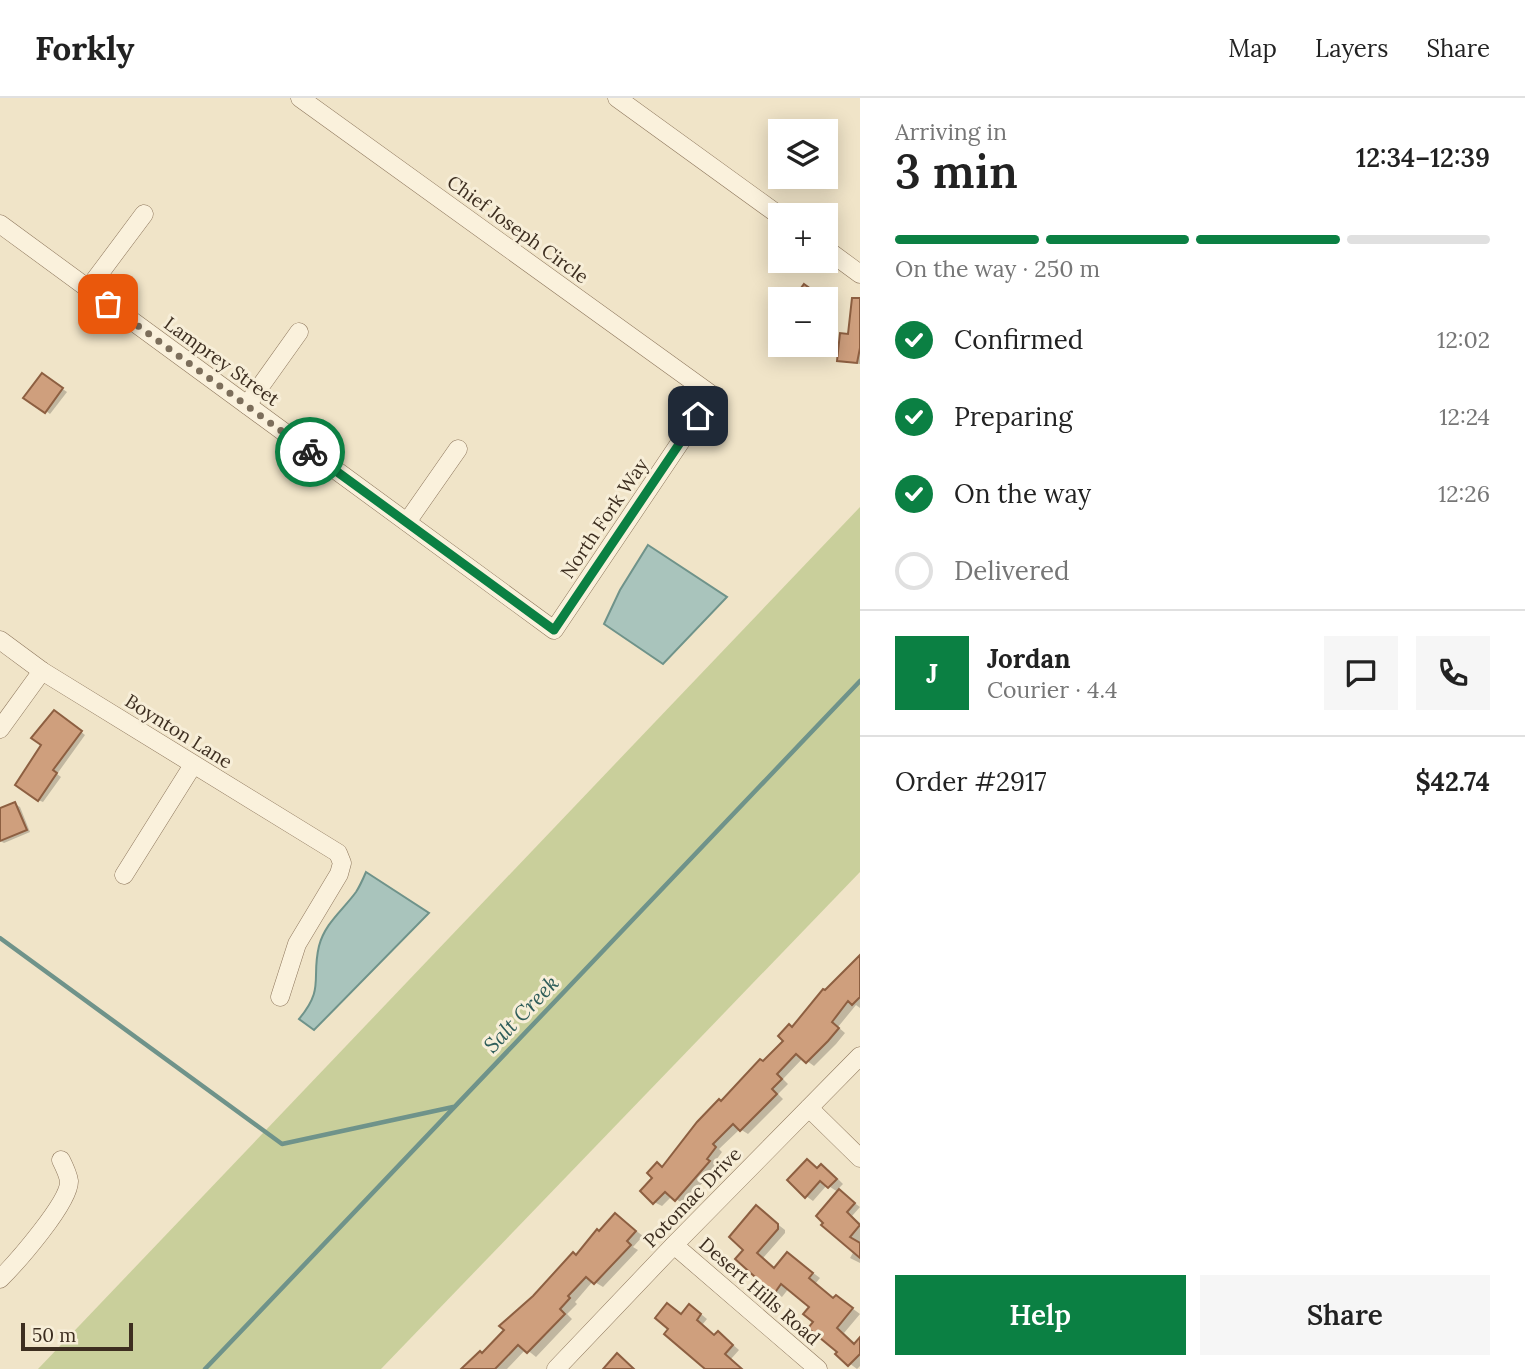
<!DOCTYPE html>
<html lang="en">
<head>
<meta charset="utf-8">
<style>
	body { margin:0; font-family:Lora,serif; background:#f6f6f6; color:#222; height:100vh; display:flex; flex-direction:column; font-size:26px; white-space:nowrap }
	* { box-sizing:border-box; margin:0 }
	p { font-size:23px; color:#767676 }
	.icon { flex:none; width:38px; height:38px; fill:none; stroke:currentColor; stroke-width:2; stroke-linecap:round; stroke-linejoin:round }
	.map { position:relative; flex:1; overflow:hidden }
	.details { display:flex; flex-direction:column; background:#fff; width:665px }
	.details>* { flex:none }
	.controls { position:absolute; left:768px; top:21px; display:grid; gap:14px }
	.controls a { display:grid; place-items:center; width:70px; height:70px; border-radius:0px; background:#fff; box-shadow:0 4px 18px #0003; font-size:35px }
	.scale { position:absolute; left:21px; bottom:18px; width:112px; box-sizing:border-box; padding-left:7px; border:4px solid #3d2e20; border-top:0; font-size:19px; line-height:24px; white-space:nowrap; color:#3d2e20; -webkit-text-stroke:5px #f7eed8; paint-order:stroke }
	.pin { position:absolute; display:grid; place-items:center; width:60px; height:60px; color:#fff; margin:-30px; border-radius:14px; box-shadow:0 4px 10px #0006 }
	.courier { position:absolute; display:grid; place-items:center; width:70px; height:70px; margin:-35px; border:5px solid #0b8043; border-radius:50%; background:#fff; color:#222; box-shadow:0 2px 9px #0007 }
	.headline em { font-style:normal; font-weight:600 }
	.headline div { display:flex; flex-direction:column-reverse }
	.headline { display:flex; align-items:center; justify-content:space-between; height:119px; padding:0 35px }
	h1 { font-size:46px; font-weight:600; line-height:52px }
	.bar { display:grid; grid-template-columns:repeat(4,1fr); gap:10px 7px; align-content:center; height:84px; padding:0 35px }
	.bar i { height:9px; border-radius:5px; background:#e0e0e0 }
	.bar .current { background:#0b8043 }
	.bar p { grid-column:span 4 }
	.line { display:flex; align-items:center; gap:18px; padding:0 35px; border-top:2px solid #e0e0e0 }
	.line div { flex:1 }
	.round { display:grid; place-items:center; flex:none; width:74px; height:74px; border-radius:0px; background:#f6f6f6 }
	ol { padding:0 35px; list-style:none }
	li { display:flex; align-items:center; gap:21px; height:77px }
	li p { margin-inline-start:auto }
	li .icon { padding:7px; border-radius:50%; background:#0b8043; color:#fff; stroke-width:4 }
	li:last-child { color:#767676 }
	li i { width:38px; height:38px; border:4px solid #e0e0e0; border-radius:50% }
	.cta { display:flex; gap:14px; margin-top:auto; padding:14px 35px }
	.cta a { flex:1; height:80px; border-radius:0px; background:#0b8043; color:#fff; font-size:28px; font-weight:600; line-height:80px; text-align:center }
	.cta a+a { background:#f6f6f6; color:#222 }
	header { display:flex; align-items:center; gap:42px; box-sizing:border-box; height:98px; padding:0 35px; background:#fff; border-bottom:2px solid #e0e0e0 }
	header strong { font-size:33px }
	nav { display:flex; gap:38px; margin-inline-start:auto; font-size:24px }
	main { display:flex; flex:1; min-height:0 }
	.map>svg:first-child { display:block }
	.green { fill:#c9cf9b }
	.water { fill:#a9c4bc; stroke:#6f938a; stroke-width:2 }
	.shadow { fill:#0003 }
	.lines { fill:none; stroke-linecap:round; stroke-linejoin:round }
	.stream { stroke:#6f938a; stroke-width:4.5 }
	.building { fill:#cf9f7d; stroke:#8d5f41; stroke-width:2 }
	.minor-casing { stroke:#8d765c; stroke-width:19 }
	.minor { stroke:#faf1dc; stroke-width:18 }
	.done { stroke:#7c6e5b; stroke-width:7; stroke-dasharray:0 12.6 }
	.route { stroke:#0b8043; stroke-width:9 }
	.labels { text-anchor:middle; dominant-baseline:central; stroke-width:6; stroke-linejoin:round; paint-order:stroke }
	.street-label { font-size:19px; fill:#3d2e20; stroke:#f7eed8 }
	.water-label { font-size:21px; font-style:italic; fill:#2f5d5a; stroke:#f7eed8 }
</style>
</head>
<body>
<header>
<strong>Forkly</strong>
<nav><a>Map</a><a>Layers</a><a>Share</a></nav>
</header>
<main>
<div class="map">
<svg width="860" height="1271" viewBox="0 0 860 1271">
	<rect width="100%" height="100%" fill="#f0e4c8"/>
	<path class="green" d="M 860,409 L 860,774 L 381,1271 L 38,1271 Z"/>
	<g class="water">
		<path d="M 648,447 L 727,499 L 663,566 L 604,526 L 620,492 Z"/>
		<path d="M 366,774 L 429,815 L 314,932 L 299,921 C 325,890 311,881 319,848 C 325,825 343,812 356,794 C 360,788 363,781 366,774 Z"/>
	</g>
	<g class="shadow">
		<path d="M 860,223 L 860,266 L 843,264 L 838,262 L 849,238 Z"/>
		<path d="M 47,280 L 67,294 L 50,316 L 46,313 Z"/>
		<path d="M 59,617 L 85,637 L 57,676 L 61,679 L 43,704 L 38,702 L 43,647 Z"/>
		<path d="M 15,706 L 20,709 L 30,734 L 4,745 L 0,743 L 0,712 Z"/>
		<path d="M 860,859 L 860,910 L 856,907 L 838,929 L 845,935 L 836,946 L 814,968 L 803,960 L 783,981 L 788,986 L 778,996 L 783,1001 L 748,1036 L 740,1031 L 719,1051 L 722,1054 L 713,1066 L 717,1069 L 683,1106 L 672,1098 L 662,1108 L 654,1104 L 663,1070 L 722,1005 L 786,943 L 826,894 Z"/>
		<path d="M 807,1063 L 818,1071 L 821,1068 L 829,1072 L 843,1086 L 837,1092 L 860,1109 L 852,1118 L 860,1125 L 860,1165 L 850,1160 L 854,1153 L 824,1127 L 838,1094 L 827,1087 L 813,1103 L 806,1098 Z"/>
		<path d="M 757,1110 L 785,1132 L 785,1135 L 763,1160 L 775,1171 L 788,1156 L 820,1180 L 815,1186 L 835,1201 L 837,1199 L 860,1216 L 844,1235 L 856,1246 L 860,1242 L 860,1268 L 857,1271 L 837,1256 L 840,1253 L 811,1208 L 789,1190 L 782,1199 L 775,1194 L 746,1152 Z"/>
		<path d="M 615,1117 L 643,1138 L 633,1149 L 638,1152 L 603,1189 L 593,1183 L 575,1204 L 577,1206 L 567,1216 L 572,1221 L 536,1259 L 526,1251 L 507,1271 L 464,1271 L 483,1257 Z"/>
		<path d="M 668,1207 L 682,1217 L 696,1212 L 707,1221 L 702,1227 L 715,1238 L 718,1235 L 724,1239 L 739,1252 L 731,1261 L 742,1271 L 707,1271 Z"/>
	</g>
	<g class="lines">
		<g class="stream">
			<path d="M 0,840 L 282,1046 L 453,1009"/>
			<path d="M 205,1271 L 860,583"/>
		</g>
	</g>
	<g class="building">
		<path d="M 804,186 L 825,201 L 793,201 Z"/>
		<path d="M 852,200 L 860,200 L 860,250 L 857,265 L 837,263 L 840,235 L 848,236 Z"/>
		<path d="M 42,275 L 63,290 L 45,315 L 23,300 Z"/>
		<path d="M 54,612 L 82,633 L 53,672 L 57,675 L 38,703 L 15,687 L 41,647 L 31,640 Z"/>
		<path d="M 15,704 L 27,732 L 0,743 L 0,710 Z"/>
		<path d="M 860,857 L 860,899 L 852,907 L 848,903 L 832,924 L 839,930 L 828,943 L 806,965 L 796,956 L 777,976 L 782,981 L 772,991 L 777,996 L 740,1033 L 733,1026 L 713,1046 L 716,1049 L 707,1061 L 710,1063 L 675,1103 L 665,1094 L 653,1106 L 640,1093 L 652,1080 L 647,1075 L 657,1064 L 662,1069 L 697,1024 L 719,1001 L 721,1003 L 760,961 L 763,963 L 783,943 L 778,938 L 789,926 L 792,929 L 823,891 L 825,892 Z"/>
		<path d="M 807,1061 L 817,1070 L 821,1066 L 837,1081 L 828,1090 L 820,1083 L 805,1100 L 787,1082 Z"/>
		<path d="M 839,1091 L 855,1105 L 847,1114 L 860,1127 L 850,1139 L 860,1145 L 860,1160 L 821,1127 L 823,1125 L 816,1118 Z"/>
		<path d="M 756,1107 L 778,1126 L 778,1131 L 757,1155 L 774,1170 L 787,1154 L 813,1175 L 809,1180 L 833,1200 L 836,1197 L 853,1210 L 837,1230 L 854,1246 L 860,1239 L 860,1256 L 848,1268 L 835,1256 L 837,1254 L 808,1230 L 813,1224 L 803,1216 L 809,1209 L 781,1186 L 774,1196 L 735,1161 L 743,1152 L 729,1139 Z"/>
		<path d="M 615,1115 L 636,1133 L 627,1143 L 631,1147 L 594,1186 L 586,1179 L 568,1198 L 570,1200 L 560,1211 L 565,1216 L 527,1255 L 518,1247 L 495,1271 L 461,1271 L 480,1253 L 482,1255 L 504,1232 L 499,1228 L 533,1198 L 573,1154 L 576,1157 L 597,1131 L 599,1133 Z"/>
		<path d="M 667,1205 L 681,1216 L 689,1206 L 701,1216 L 697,1222 L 714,1237 L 718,1233 L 733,1247 L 725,1256 L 742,1271 L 705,1271 L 664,1236 L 668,1231 L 655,1220 Z"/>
		<path d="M 617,1255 L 634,1271 L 603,1271 Z"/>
	</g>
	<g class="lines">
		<defs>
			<g id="minor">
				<path d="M 617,0 L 780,118"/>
				<path d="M 0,126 L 554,532 L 712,297 L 300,0"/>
				<path d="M 826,151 L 860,176"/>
				<path d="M 88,191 L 144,116"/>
				<path d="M 247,307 L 299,234"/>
				<path d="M 407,424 L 458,351"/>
				<path d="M 0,542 L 42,573 L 338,755 L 342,765 L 339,776 L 297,846 L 280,899"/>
				<path d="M 0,631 L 42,573"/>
				<path d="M 124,777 L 193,667"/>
				<path d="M 809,1010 L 860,1060"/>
				<path d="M 674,1147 L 818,1271"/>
				<path d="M 0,1181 C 16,1165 70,1104 69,1083 C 68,1076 64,1068 61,1062"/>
				<path d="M 556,1271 L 674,1147 L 860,958"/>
			</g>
		</defs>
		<use href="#minor" class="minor-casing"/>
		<use href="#minor" class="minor"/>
	</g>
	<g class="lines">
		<path class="done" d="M 108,206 L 310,354"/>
		<path class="route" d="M 310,354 L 554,532 L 698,318"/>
	</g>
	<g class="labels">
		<g class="street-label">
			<text transform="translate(518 131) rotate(36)">Chief Joseph Circle</text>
			<text transform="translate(222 263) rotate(36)">Lamprey Street</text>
			<text transform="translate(604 420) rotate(-56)">North Fork Way</text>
			<text transform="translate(179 633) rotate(32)">Boynton Lane</text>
			<text transform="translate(692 1099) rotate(-46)">Potomac Drive</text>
			<text transform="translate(760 1193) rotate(41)">Desert Hills Road</text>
		</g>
		<g class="water-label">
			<text transform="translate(521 916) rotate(-46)">Salt Creek</text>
		</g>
	</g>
</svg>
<div class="controls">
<a><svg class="icon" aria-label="layers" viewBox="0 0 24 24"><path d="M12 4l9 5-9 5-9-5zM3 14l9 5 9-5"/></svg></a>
<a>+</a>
<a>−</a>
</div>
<div class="scale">50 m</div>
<div class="pin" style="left:108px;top:206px;background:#ea580c"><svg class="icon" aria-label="bag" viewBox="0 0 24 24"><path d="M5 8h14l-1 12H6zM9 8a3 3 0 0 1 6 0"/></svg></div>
<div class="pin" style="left:698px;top:318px;background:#1f2937"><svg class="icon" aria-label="home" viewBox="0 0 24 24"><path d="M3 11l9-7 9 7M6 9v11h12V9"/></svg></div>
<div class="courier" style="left:310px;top:354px"><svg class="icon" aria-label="bike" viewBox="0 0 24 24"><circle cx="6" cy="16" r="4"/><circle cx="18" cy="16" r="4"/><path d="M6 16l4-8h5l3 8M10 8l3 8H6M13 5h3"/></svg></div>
</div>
<section class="details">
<div class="headline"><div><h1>3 min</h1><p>Arriving in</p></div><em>12:34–12:39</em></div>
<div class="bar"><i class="current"></i><i class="current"></i><i class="current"></i><i></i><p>On the way · 250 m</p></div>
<ol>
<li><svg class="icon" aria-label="check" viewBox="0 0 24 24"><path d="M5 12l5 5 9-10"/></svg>Confirmed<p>12:02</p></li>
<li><svg class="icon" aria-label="check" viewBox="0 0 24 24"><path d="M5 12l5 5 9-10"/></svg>Preparing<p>12:24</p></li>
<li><svg class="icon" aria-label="check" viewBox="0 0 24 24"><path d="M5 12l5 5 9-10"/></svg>On the way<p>12:26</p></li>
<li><i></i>Delivered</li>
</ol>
<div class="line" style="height:126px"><b class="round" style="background:#0b8043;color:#fff">J</b><div><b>Jordan</b><p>Courier · 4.4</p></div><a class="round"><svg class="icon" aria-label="chat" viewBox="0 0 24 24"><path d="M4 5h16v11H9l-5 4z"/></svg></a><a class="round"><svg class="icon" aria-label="phone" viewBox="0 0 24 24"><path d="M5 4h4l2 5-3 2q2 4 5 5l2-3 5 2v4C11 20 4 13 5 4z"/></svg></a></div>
<div class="line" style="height:91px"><div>Order #2917</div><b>$42.74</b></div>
<div class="cta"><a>Help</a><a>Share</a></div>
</section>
</main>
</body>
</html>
